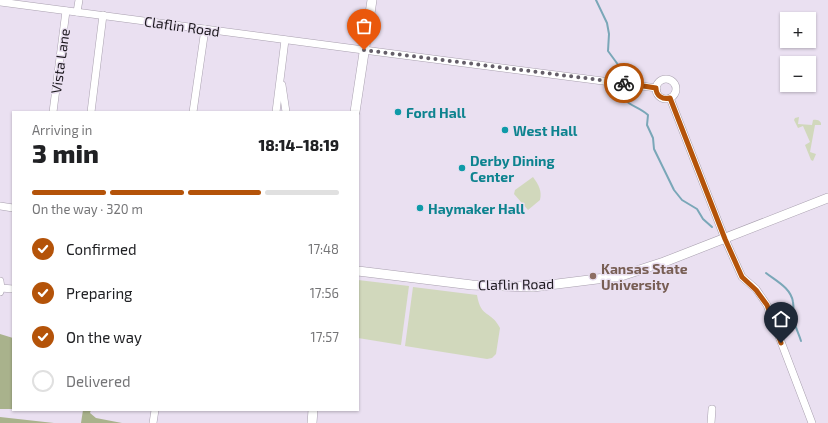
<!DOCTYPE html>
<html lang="en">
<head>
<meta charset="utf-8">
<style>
	body { margin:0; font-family:"Exo 2",sans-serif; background:#f2f2f2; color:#202124; height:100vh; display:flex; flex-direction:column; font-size:15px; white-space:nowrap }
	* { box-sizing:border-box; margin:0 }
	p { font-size:13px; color:#757577 }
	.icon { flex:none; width:22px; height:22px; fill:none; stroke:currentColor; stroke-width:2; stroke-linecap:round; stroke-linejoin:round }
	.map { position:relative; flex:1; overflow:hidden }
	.panel { position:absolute; left:12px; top:111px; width:347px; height:300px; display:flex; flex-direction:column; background:#fff; border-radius:0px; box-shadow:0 1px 3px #0004 }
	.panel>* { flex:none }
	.controls { position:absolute; left:780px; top:12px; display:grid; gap:8px }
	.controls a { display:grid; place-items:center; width:36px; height:36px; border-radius:0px; background:#fff; box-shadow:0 1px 3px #0004; font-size:20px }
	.pin { position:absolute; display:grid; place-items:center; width:34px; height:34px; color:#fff; margin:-41px -17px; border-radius:50% 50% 50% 0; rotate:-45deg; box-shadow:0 0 4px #0007 }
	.pin .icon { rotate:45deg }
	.courier { position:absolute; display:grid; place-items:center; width:40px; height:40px; margin:-20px; border:3px solid #b45309; border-radius:50%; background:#fff; color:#222; box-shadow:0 1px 5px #0007 }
	.summary em { font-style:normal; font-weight:800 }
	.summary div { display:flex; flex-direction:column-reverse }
	.summary { display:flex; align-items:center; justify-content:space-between; height:68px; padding:0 20px }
	h1 { font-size:26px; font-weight:800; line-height:30px }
	.bar { display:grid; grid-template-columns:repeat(4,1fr); gap:6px 4px; align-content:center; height:48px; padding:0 20px }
	.bar i { height:5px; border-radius:3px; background:#e0e0e0 }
	.bar .selected { background:#b45309 }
	.bar p { grid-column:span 4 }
	ol { padding:0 20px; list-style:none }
	li { display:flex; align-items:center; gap:12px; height:44px }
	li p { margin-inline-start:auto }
	li .icon { padding:4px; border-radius:50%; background:#b45309; color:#fff; stroke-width:4 }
	li:last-child { color:#757577 }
	li i { width:22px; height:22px; border:2px solid #e0e0e0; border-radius:50% }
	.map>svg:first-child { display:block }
	.green { fill:#d1d8bc }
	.forest { fill:#a9b28c }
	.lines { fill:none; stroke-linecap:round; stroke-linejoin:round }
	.stream { stroke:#7aa7b8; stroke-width:2 }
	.minor-casing { stroke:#a9a0af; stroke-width:8 }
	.tertiary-casing { stroke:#a9a0af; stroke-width:10 }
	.minor { stroke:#fff; stroke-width:7 }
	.tertiary { stroke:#fff; stroke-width:9 }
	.done { stroke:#655f69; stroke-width:4; stroke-dasharray:0 7.2 }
	.route { stroke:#b45309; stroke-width:5 }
	.culture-dot { fill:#0f9aa8; stroke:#eae0f1; stroke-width:1.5 }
	.education-dot { fill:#8d6e63; stroke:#eae0f1; stroke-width:1.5 }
	.labels { text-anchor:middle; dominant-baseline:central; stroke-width:3; stroke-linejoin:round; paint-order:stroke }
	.street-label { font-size:14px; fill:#1e1a20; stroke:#eae0f1 }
	.culture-label { font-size:14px; font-weight:bold; fill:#0d838f; stroke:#eae0f1; text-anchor:start }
	.education-label { font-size:14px; font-weight:bold; fill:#785e54; stroke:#eae0f1; text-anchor:start }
</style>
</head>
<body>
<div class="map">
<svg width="828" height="423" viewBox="0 0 828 423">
	<rect width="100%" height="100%" fill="#eae0f1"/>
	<g class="green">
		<path d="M 799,117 L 798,124 L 812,125 L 813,120 C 816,119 820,120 821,123 L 821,125 L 815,125 L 810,152 L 816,154 L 813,161 L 811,160 L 805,145 L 810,142 L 803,126 L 798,128 L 794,120 L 795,118 Z"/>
		<path d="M 533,177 C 539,185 542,191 540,200 L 528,210 L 514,194 L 515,190 Z"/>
		<path d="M 358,280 L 409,286 L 401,345 L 358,338 Z"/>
		<path d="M 413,287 L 477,295 C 481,319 491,310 500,328 L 496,354 L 492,358 L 487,359 L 405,346 Z"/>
	</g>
	<g class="forest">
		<path d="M 0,334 L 13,338 L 13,409 L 0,409 Z"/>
		<path d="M 83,410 L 91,410 L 90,413 L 96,418 L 122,423 L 81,423 Z"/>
		<path d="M 0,417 L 54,423 L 0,423 Z"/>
	</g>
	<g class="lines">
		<g class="stream">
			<path d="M 596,0 L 607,23 L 609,34 L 608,51 L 619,66 L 620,74"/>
			<path d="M 619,87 C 622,106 636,104 648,115 L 647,125 L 653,138 L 654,149 L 674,190 L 682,200 L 697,209 L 703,219 L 712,227"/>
			<path d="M 766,273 C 776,281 791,288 793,302 C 794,308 793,314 794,320 C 795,327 799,334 801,341"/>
		</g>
		<defs>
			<g id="minor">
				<path d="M 0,2 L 356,49 L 657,88"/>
				<path d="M 77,12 L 79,0"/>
				<circle cx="666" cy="89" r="10"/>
				<path d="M 282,85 L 286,112"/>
				<path d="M 670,98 L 725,239 L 742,277 L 756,289 L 767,305 L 812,423"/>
				<path d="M 53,112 L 66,11"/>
				<path d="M 91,112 L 103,15"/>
				<path d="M 193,112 L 205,29"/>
				<path d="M 276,112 L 285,40"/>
				<path d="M 0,206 L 13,208"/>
				<path d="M 0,281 L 1,288 L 0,292"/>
				<path d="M 1,288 L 13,289"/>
				<path d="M 153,423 L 155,410"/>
				<path d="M 711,423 L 712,409"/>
			</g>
			<g id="tertiary">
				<path d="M 355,112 L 372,0"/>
				<path d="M 358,271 L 472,285 L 533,287 L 621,276 L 664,262 L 828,198"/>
				<path d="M 312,423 L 313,410"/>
			</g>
		</defs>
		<use href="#minor" class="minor-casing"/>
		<use href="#tertiary" class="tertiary-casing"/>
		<use href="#minor" class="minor"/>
		<use href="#tertiary" class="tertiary"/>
	</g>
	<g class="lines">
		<path class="done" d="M 364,50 L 624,83"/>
		<path class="route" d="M 624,83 L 656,88 C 656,96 663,100 670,98 L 725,239 L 742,277 L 756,290 L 767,305 L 781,343"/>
	</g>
	<g class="culture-dot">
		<circle cx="398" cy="112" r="4"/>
		<circle cx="505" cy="130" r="4"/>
		<circle cx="462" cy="168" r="4"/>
		<circle cx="420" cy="208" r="4"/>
	</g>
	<circle class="education-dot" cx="593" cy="276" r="4"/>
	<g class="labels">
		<g class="street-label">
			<text transform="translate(182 26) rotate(8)">Claflin Road</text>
			<text transform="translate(60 61) rotate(-82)">Vista Lane</text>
			<text transform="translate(516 284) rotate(-1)">Claflin Road</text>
		</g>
		<g class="culture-label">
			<text x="406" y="112">Ford Hall</text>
			<text x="513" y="130">West Hall</text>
			<text x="470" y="160">Derby Dining<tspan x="470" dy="16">Center</tspan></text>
			<text x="428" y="208">Haymaker Hall</text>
		</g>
		<g class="education-label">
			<text x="601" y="268">Kansas State<tspan x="601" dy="16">University</tspan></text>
		</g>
	</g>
</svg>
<div class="controls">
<a>+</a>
<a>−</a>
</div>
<div class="pin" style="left:364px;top:50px;background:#ea580c"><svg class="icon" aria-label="bag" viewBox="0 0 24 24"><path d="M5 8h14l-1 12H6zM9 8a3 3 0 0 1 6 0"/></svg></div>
<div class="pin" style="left:781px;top:343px;background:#1f2937"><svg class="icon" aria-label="home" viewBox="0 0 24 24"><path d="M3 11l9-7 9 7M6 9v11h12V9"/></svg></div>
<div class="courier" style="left:624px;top:83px"><svg class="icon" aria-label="bike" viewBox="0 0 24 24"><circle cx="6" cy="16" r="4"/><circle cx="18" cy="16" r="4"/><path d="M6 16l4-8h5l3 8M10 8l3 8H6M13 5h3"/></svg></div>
<section class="panel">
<div class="summary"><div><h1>3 min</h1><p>Arriving in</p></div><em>18:14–18:19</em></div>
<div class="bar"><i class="selected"></i><i class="selected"></i><i class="selected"></i><i></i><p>On the way · 320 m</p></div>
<ol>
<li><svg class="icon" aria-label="check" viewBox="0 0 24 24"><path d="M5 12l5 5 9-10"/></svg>Confirmed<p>17:48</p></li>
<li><svg class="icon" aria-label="check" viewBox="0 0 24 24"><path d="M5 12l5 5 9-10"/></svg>Preparing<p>17:56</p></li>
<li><svg class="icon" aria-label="check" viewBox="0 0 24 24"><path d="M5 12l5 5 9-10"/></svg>On the way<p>17:57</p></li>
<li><i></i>Delivered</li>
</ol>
</section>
</div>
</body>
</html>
